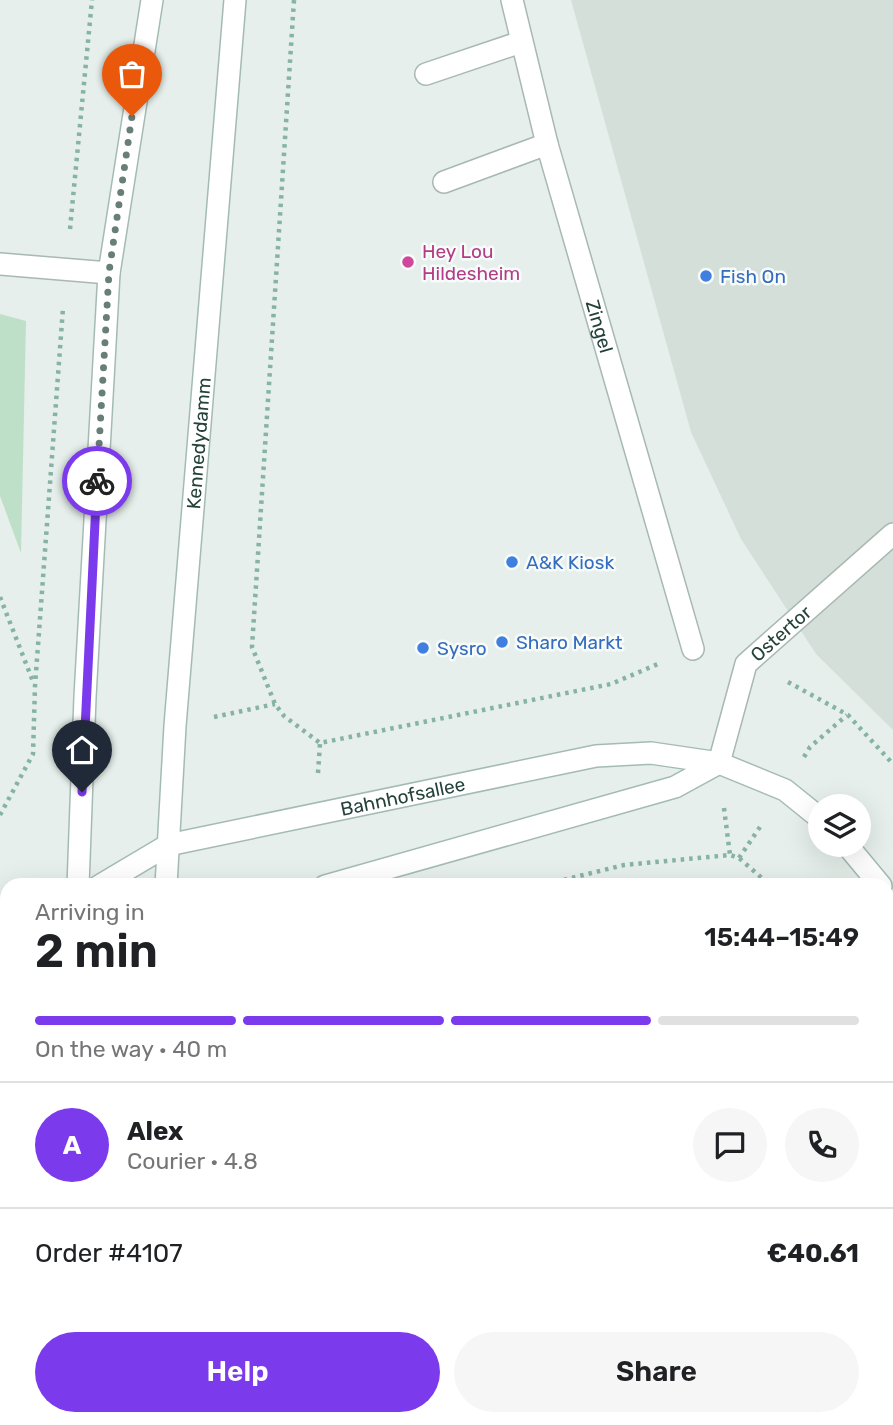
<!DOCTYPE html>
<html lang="en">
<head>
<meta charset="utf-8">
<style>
	body { margin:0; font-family:Rubik,sans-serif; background:#f6f6f6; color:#202124; height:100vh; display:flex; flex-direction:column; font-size:26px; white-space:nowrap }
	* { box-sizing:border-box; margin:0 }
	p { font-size:23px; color:#757577 }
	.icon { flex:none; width:38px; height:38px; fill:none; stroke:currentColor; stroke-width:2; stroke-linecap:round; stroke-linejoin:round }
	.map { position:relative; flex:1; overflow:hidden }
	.drawer { position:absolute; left:0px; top:878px; width:894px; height:548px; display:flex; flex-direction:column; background:#fff; border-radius:21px 21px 0 0; box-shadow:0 7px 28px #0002 }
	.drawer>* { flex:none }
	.controls { position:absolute; left:808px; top:794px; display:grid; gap:14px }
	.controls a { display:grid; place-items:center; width:63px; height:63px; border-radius:50%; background:#fff; box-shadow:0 7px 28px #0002; font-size:35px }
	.pin { position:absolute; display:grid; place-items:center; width:60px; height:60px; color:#fff; margin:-72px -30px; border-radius:50% 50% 50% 0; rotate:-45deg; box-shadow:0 0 7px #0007 }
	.pin .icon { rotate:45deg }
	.courier { position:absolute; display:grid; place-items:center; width:70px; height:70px; margin:-35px; border:5px solid #7c3aed; border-radius:50%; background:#fff; color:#222; box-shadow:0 2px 9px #0007 }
	.overview em { font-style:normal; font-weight:600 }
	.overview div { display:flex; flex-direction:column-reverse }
	.overview { display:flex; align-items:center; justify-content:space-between; height:119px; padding:0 35px }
	h1 { font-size:46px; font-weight:600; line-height:52px }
	.bar { display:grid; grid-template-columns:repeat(4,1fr); gap:10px 7px; align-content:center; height:84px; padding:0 35px }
	.bar i { height:9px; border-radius:5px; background:#e0e0e0 }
	.bar .selected { background:#7c3aed }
	.bar p { grid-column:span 4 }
	.line { display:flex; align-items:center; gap:18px; padding:0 35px; border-top:2px solid #e0e0e0 }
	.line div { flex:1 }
	.round { display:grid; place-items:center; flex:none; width:74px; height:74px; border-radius:37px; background:#f6f6f6 }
	.cta { display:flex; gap:14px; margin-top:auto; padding:14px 35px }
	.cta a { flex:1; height:80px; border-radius:42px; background:#7c3aed; color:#fff; font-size:28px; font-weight:600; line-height:80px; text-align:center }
	.cta a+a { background:#f6f6f6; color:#202124 }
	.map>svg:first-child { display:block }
	.built { fill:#d4dfda }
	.green { fill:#bfe0c8 }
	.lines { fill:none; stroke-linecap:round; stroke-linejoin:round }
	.lane-casing { stroke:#a8b8b2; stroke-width:24 }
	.street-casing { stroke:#a8b8b2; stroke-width:24 }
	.secondary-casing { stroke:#a4bbb3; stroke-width:24 }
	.path { stroke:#86b3a5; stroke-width:4.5; stroke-dasharray:3.5 5; stroke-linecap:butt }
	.lane { stroke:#fff; stroke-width:21 }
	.street { stroke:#fff; stroke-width:21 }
	.secondary { stroke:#fff; stroke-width:21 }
	.done { stroke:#687f78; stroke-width:7; stroke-dasharray:0 12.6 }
	.route { stroke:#7c3aed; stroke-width:9 }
	.hotel-dot { fill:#d1479c; stroke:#f7fbf9; stroke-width:2.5 }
	.shop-dot { fill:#3f7fe0; stroke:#f7fbf9; stroke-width:2.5 }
	.labels { text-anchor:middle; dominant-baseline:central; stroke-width:5; stroke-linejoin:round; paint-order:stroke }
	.hotel-label { font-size:19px; fill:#b23c85; stroke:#f7fbf9; text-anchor:start }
	.shop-label { font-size:19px; fill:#366cbe; stroke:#f7fbf9; text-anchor:start }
	.street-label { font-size:19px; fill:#24423a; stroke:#f7fbf9 }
</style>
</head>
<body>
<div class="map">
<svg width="893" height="1425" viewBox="0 0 893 1425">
	<rect width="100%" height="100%" fill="#e6efeb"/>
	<g class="built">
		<path d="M 571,0 L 893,0 L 893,730 L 816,654 L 741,539 L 691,432 Z"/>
		<path d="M 0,1115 L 7,1131 L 7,1419 L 37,1419 L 38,1425 L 0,1425 Z"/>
		<path d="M 887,1370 L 893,1372 L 893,1425 L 621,1425 L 648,1419 L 887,1419 Z"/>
	</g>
	<g class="green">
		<path d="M 0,314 L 26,321 L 21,553 L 0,496 Z"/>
		<path d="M 887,1075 L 893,1081 L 893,1372 L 887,1370 Z"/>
		<path d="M 224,1419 L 648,1419 L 621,1425 L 224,1425 Z"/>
	</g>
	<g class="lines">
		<defs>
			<g id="lane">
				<path d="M 426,74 L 521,42"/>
				<path d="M 444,182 L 547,144"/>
			</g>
			<g id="street">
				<path id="s1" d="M 512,0 L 547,144 L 693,649"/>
				<path d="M 0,264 L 109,273"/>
				<path id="s2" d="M 719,763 L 746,664 L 893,534"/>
			</g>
			<g id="secondary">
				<path d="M 847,845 L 881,886"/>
				<path d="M 78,886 L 85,697 L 109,273 L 152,0"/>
				<path id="s3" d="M 99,886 L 168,845 L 596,756 L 651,753 L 719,763 L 785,790 L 821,819"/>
				<path id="s4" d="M 166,886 L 175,726 L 235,0"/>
				<path d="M 325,886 L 675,787 L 719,763"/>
				<path d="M 0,914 L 7,913"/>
				<path d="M 70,1425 L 70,1419"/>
				<path d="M 150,1425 L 150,1419"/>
			</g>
		</defs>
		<use href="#lane" class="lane-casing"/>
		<use href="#street" class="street-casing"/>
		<use href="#secondary" class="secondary-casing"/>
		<g class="path">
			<path d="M 294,0 L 252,647 L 275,704 L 284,716 L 320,743 L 611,684 L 658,664"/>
			<path d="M 70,229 L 92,0"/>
			<path d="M 0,597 L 34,684"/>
			<path d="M 788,682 L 848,715 L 893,764"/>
			<path d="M 214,717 L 275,704"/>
			<path d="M 804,757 L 810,747 L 847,715"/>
			<path d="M 318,773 L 320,743"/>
			<path d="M 724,808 L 730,855"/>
			<path d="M 0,815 L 33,754 L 35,686 L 63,308"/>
			<path d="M 739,858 L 762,824"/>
			<path d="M 539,886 L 624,865 L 730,855 L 739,858 L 771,886"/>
			<path d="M 887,1026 L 893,1033"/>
			<path d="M 0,1080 L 7,1086"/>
			<path d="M 887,1346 L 893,1350"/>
			<path d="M 5,1425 L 7,1330"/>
			<path d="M 220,1425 L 221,1419"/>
			<path d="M 503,1425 L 513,1419"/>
		</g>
		<use href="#lane" class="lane"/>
		<use href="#street" class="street"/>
		<use href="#secondary" class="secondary"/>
	</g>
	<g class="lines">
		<path class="done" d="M 97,481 L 109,272 L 132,116"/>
		<path class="route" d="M 82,792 L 97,481"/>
	</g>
	<circle class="hotel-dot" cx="408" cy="262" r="7"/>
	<g class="shop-dot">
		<circle cx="706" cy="276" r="7"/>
		<circle cx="512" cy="562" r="7"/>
		<circle cx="502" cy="642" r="7"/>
		<circle cx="423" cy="648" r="7"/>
	</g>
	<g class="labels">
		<g class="hotel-label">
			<text x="422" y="251">Hey Lou<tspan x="422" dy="22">Hildesheim</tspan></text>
		</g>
		<g class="shop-label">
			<text x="720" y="276">Fish On</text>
			<text x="526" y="562">A&amp;K Kiosk</text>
			<text x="516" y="642">Sharo Markt</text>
			<text x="437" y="648">Sysro</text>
		</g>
		<g class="street-label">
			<text stroke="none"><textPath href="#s1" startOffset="338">Zingel</textPath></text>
			<text stroke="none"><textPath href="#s4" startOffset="444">Kennedydamm</textPath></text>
			<text stroke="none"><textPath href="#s2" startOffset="149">Ostertor</textPath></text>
			<text stroke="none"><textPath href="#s3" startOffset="320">Bahnhofsallee</textPath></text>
		</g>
	</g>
</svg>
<div class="controls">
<a><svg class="icon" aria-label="layers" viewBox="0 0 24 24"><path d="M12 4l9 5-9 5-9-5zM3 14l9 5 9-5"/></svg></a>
</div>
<div class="pin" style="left:132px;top:116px;background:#ea580c"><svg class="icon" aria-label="bag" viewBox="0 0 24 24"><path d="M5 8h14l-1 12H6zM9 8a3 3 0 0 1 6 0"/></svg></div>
<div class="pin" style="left:82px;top:792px;background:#1f2937"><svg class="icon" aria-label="home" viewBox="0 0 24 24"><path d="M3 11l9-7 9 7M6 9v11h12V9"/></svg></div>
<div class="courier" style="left:97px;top:481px"><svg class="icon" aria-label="bike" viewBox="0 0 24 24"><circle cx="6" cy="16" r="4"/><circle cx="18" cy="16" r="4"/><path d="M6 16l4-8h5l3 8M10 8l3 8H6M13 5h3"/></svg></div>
<section class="drawer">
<div class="overview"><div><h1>2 min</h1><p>Arriving in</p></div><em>15:44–15:49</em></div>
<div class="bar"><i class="selected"></i><i class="selected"></i><i class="selected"></i><i></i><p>On the way · 40 m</p></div>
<div class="line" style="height:126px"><b class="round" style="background:#7c3aed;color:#fff">A</b><div><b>Alex</b><p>Courier · 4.8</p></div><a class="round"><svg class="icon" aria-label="chat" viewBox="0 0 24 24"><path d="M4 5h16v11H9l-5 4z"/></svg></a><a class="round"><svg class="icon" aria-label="phone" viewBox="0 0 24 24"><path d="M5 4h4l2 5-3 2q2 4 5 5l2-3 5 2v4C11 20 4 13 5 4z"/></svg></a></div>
<div class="line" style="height:91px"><div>Order #4107</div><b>€40.61</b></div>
<div class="cta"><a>Help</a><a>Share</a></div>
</section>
</div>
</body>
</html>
